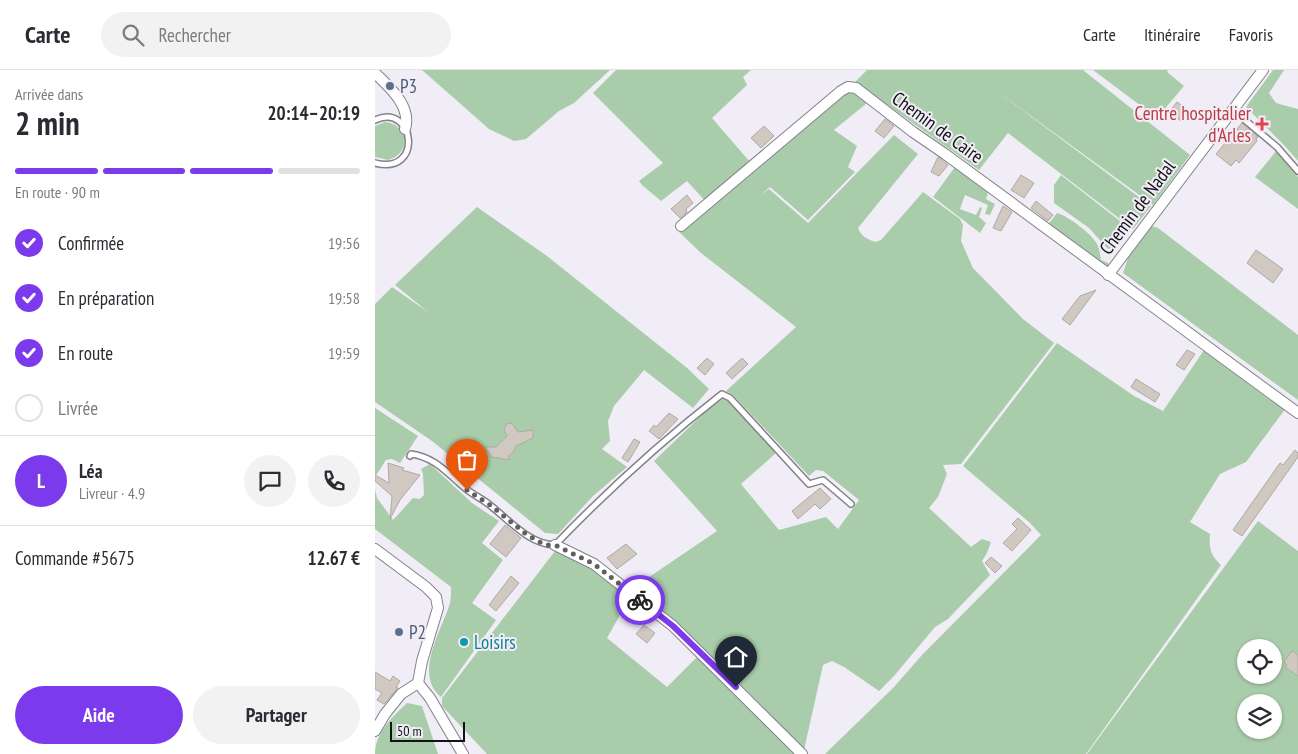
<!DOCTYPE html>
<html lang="fr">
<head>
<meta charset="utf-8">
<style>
	body { margin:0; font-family:"PT Sans Narrow",sans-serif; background:#f2f2f3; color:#2b2b33; height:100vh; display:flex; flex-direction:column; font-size:19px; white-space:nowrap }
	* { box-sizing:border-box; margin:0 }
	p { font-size:16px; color:#7c7c81 }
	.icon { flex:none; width:28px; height:28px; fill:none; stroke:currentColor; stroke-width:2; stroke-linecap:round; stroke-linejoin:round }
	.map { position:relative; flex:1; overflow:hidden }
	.drawer { display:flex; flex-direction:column; background:#fff; width:375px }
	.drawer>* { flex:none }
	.fabs { position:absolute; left:862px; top:569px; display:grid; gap:10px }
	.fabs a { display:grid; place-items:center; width:45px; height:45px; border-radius:50%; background:#fff; box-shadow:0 1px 4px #0004; font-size:25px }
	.scale { position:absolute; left:15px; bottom:12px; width:75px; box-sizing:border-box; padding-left:5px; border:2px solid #131215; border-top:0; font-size:14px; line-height:18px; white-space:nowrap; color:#131215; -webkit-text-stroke:4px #f1edf7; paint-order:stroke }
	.pin { position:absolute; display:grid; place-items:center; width:42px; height:42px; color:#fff; margin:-51px -21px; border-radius:50% 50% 50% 0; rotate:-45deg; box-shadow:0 0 5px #0007 }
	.pin .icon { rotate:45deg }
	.courier { position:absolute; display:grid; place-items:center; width:50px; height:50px; margin:-25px; border:4px solid #7c3aed; border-radius:50%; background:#fff; color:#222; box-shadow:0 1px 6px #0007 }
	.summary em { font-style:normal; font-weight:700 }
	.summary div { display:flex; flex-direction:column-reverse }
	.summary { display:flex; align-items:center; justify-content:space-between; height:85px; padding:0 15px }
	h1 { font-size:32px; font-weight:700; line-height:38px }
	.bar { display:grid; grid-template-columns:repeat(4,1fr); gap:8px 5px; align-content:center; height:60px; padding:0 15px }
	.bar i { height:6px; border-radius:4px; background:#e1e1e2 }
	.bar .on { background:#7c3aed }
	.bar p { grid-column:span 4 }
	.line { display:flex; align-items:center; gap:12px; padding:0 15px; border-top:1px solid #e1e1e2 }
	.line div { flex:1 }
	.round { display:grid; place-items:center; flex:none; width:52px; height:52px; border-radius:26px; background:#f2f2f3 }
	ol { padding:0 15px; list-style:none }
	li { display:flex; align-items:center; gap:15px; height:55px }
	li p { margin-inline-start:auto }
	li .icon { padding:5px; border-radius:50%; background:#7c3aed; color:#fff; stroke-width:4 }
	li:last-child { color:#7c7c81 }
	li i { width:28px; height:28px; border:2px solid #e1e1e2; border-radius:50% }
	.action { display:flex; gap:10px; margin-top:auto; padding:10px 15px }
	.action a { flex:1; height:58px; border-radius:30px; background:#7c3aed; color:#fff; font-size:20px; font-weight:700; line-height:58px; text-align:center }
	.action a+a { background:#f2f2f3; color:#2b2b33 }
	header { display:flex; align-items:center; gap:30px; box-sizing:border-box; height:70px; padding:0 25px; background:#fff; border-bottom:1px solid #e1e1e2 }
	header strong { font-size:24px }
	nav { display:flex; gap:28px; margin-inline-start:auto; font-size:18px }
	.search { width:350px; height:45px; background:#f2f2f3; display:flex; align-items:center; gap:12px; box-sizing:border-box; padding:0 18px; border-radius:28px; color:#7c7c81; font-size:19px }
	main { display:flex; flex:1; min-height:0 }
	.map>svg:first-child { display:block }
	.green { fill:#a9cdaa; fill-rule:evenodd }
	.building { fill:#d0c9c1; stroke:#afa9a1 }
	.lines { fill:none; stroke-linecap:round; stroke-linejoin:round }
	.service-casing { stroke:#84818a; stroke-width:8 }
	.minor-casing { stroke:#84818a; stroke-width:12 }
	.service { stroke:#fff; stroke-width:5 }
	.minor { stroke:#fff; stroke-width:10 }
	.done { stroke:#615f64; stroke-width:5; stroke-dasharray:0 9 }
	.route { stroke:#7c3aed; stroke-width:6 }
	.service-dot { fill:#5c6f8a; stroke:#f1edf7; stroke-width:2 }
	.health-dot { fill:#e0444e; stroke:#f1edf7; stroke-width:2 }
	.culture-dot { fill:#0f9aa8; stroke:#f1edf7; stroke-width:2 }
	.labels { text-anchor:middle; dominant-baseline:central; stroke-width:4; stroke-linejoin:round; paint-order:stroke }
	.service-label { font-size:19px; fill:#4e5e75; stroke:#f1edf7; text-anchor:start }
	.health-label { font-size:19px; fill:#be3a42; stroke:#f1edf7; text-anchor:end }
	.street-label { font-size:19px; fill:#131215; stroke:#f1edf7 }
	.culture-label { font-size:19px; fill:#0d838f; stroke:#f1edf7; text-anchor:start }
</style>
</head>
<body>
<header>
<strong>Carte</strong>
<div class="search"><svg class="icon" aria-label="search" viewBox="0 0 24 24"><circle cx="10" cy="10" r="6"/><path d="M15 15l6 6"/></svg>Rechercher</div>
<nav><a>Carte</a><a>Itinéraire</a><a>Favoris</a></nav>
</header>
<main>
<section class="drawer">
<div class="summary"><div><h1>2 min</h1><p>Arrivée dans</p></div><em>20:14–20:19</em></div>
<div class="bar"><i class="on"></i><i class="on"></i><i class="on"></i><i></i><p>En route · 90 m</p></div>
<ol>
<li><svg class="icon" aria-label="check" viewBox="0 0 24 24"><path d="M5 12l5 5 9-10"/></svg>Confirmée<p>19:56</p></li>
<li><svg class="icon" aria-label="check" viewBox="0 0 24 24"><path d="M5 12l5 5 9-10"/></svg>En préparation<p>19:58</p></li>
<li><svg class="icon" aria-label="check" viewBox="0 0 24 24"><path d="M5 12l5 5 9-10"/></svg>En route<p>19:59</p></li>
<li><i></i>Livrée</li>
</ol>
<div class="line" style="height:90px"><b class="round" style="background:#7c3aed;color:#fff">L</b><div><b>Léa</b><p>Livreur · 4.9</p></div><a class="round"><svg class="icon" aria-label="chat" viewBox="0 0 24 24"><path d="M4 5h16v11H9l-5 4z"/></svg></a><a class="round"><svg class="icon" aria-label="phone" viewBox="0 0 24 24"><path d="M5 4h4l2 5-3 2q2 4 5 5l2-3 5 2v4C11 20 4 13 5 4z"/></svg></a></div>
<div class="line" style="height:65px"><div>Commande #5675</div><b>12.67 €</b></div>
<div class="action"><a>Aide</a><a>Partager</a></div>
</section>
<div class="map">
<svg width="923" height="684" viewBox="0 0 923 684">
	<rect width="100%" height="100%" fill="#f1edf7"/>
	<g class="green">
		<path d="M 47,0 L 235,0 L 199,33 L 184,41 L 151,69 L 139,71 L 114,59 Z"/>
		<path d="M 241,0 L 376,0 L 368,7 L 372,15 L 337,48 L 375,92 L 331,132 L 312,111 L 286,131 L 267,115 L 264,111 L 288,93 L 218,23 Z"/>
		<path d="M 492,0 L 708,0 L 815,85 L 778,135 L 622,21 L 776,136 L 758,159 L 633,63 L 604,100 L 480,12 Z"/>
		<path d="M 718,0 L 793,0 L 792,2 L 809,16 L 782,48 Z"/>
		<path d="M 898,0 L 909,0 L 894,23 L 901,33 L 923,39 L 923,91 L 908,74 L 871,37 Z"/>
		<path d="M 472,21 L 484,24 L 492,33 L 459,60 L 482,76 L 473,97 L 480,102 L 433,150 L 395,117 L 386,125 L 394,119 L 433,153 L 519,65 L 543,84 L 483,158 C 486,166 492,169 500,172 L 506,170 L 548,122 L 585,149 L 588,155 L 586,171 L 598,198 L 648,249 L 679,273 L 586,394 L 568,395 L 572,404 L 563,427 L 554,438 L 596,477 L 607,469 L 616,472 L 612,483 L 607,491 L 615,505 L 573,549 L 560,557 L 519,606 L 504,621 L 469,597 L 457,591 L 448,595 L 429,680 C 375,622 320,567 258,518 L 342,461 L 279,391 L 330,342 L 348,329 L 357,333 L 401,383 L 366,414 L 404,460 L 451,447 L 463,459 L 484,430 L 448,401 L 441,400 L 434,406 L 359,326 L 351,321 L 421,257 L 326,183 L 304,162 Z"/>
		<path d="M 10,52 C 35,55 36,84 13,90 L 0,87 L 0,56 Z"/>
		<path d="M 902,80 L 923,107 L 923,139 L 880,107 Z"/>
		<path d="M 580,97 L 613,123 L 611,129 L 620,134 L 615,145 L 610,144 L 613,135 L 590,125 L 585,139 L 601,145 L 605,137 L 607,138 L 604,147 L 611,153 L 605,163 L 558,127 Z"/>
		<path d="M 686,105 L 754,158 L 739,177 L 733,179 L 714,158 L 679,133 L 679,115 Z"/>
		<path d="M 102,137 L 172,186 L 311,297 L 334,319 L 318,338 L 269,300 L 239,336 L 233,351 L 235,371 L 227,379 L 252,397 L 218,426 L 183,464 L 170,463 L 57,371 L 0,332 L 0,234 L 17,217 L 53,242 L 20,215 Z"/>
		<path d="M 682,143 C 693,146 717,164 722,174 C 725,179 725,185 726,190 L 733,193 L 735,196 L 732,201 L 672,156 Z"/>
		<path d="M 777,156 L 783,158 L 923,265 L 923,330 L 748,203 L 753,188 Z"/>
		<path d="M 682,273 L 759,326 L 788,341 L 829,280 L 911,338 L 871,392 L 845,404 L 815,452 L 835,464 C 834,478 835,485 846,495 L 711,684 L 450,684 L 519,617 L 547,585 L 666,465 L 655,453 L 588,396 Z"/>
		<path d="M 0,338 L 43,366 L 25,393 L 17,389 L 11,390 L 0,407 Z"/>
		<path d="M 55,394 L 97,433 L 124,451 L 107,473 L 128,490 L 97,533 L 121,550 L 66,627 C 38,604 67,560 75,533 C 76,528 76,522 76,517 L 0,459 L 0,419 L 2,428 L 18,450 L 38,428 L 45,429 L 49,425 L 48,404 L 46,399 Z"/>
		<path d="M 883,451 L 923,481 L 923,684 L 712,684 ZM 871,578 L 899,578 L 899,605 L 871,605 ZM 871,632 L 899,632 L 899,660 L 871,660 Z"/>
		<path d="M 180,481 C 202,482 240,513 254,529 L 232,568 L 292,617 L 324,585 L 421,684 L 112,684 L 67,636 L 67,628 Z"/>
		<path d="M 32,633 L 47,636 L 63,684 L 0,684 C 0,663 17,647 32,633 Z"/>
	</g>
	<g class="building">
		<path d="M 802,32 L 814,41 L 806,51 L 794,42 Z"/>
		<path d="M 510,49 L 519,56 L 509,68 L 500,61 Z"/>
		<path d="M 867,53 L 883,67 L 881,69 L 882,71 L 864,93 L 861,90 L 856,96 L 841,84 Z"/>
		<path d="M 389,56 L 399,66 L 386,78 L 376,68 Z"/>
		<path d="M 563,87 L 573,95 L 564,106 L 556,102 Z"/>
		<path d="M 646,105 L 659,113 L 649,128 L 636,120 Z"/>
		<path d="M 312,125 L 318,133 L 311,139 L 312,142 L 305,148 L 296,139 Z"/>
		<path d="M 661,131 L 678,145 L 673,151 L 656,138 Z"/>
		<path d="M 628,136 L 637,142 L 626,161 L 618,158 Z"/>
		<path d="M 881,180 L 908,199 L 898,213 L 872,193 Z"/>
		<path d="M 721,220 L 695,255 L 687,249 L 705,226 Z"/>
		<path d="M 812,280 L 820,284 L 809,300 L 801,295 Z"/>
		<path d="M 332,288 L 339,294 L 330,305 L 322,298 Z"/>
		<path d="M 367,288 L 373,294 L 357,309 L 351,303 Z"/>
		<path d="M 761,309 L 785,324 L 780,332 L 756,317 Z"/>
		<path d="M 294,343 L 303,349 L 284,369 L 274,361 L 279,355 L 281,357 Z"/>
		<path d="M 137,353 L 143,362 L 158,360 L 158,368 L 141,376 L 138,383 L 133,386 L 135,390 L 117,387 L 110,377 L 121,377 L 132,366 L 129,360 L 131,354 Z"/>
		<path d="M 259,369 L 265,372 L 253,392 L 247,388 Z"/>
		<path d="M 920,380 L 923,383 L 923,387 L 867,466 L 858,460 L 905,393 L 908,395 Z"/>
		<path d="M 13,393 L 29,398 L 27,400 L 45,405 L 25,430 L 15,449 L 17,426 L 0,411 L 0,405 L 14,413 Z"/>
		<path d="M 445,418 L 456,429 L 445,439 L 440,434 L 423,449 L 417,441 Z"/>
		<path d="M 643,448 L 656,460 L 637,481 L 628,473 L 642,459 L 637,454 Z"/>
		<path d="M 130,455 L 146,468 L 131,487 L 115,474 Z"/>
		<path d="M 251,474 L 262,484 L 242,499 L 232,488 Z"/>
		<path d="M 616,487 L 627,496 L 620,503 L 610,493 Z"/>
		<path d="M 136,506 L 144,513 L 121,541 L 114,535 Z"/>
		<path d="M 269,555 L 280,563 L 272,573 L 261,564 Z"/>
		<path d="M 917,581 L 923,585 L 923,606 L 910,597 L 912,595 L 909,592 Z"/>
		<path d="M 0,602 L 15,611 L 18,606 L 25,611 L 21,617 L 23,618 L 9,634 L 2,630 L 7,623 L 0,619 Z"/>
	</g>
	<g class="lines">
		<defs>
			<g id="service">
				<path d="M 858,40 L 902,77 L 923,101"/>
				<path d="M 0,50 C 40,32 49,106 0,93"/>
				<path d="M 35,386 L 36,384 C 60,387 73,404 90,418 C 98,425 108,429 116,436 C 135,451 154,474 180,475 C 232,421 288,370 347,324 L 355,328 L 434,414 L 448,410 L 476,434"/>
			</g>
			<g id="minor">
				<path d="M 0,3 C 14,17 37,36 30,59"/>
				<path d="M 306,156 L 466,21 L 473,17 L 481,18 L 538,62 L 570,84 L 923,343"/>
				<path d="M 733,205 L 888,0"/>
				<path d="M 180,475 L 219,494 L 298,556 L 427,684"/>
				<path d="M 0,479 L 51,517 L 61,527 L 63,538 L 47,591 L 43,613"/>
				<path d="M 0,661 L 10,644 L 26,624 L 43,613 L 55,628 L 88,684"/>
			</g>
		</defs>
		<use href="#service" class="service-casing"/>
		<use href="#minor" class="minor-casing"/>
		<use href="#service" class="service"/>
		<use href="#minor" class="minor"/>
	</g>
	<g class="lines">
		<path class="done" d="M 92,420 L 115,435 L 151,464 L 170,475 L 180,475 L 219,494 L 265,530"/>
		<path class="route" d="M 265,530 L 298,556 L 361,617"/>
	</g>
	<g class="service-dot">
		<circle cx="15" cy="16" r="5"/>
		<circle cx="24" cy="562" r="5"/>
	</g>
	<path class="health-dot" d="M884.5 46.5h5v5h5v5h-5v5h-5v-5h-5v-5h5z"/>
	<circle class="culture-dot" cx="89" cy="572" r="5"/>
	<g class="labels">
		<g class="service-label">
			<text x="25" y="16">P3</text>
			<text x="34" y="562">P2</text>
		</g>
		<g class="health-label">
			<text x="876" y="43">Centre hospitalier<tspan x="876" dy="22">d'Arles</tspan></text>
		</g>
		<g class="street-label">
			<text transform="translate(563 57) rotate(36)">Chemin de Caire</text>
			<text transform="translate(762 137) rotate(-53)">Chemin de Nadal</text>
		</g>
		<g class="culture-label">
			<text x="99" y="572">Loisirs</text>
		</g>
	</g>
</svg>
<div class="fabs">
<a><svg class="icon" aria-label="locate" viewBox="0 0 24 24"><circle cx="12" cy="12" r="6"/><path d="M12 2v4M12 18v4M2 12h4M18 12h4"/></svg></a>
<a><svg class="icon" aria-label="layers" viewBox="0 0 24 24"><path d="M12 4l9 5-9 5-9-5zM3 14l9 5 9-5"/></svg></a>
</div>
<div class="scale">50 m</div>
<div class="pin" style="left:92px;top:420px;background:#ea580c"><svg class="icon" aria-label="bag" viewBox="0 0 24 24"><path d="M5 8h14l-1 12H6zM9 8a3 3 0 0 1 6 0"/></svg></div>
<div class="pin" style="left:361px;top:617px;background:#1f2937"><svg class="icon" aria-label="home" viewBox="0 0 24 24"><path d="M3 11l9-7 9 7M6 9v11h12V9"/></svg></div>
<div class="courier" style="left:265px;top:530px"><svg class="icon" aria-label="bike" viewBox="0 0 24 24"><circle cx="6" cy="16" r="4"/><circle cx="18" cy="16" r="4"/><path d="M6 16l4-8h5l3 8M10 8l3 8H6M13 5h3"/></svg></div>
</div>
</main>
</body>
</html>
